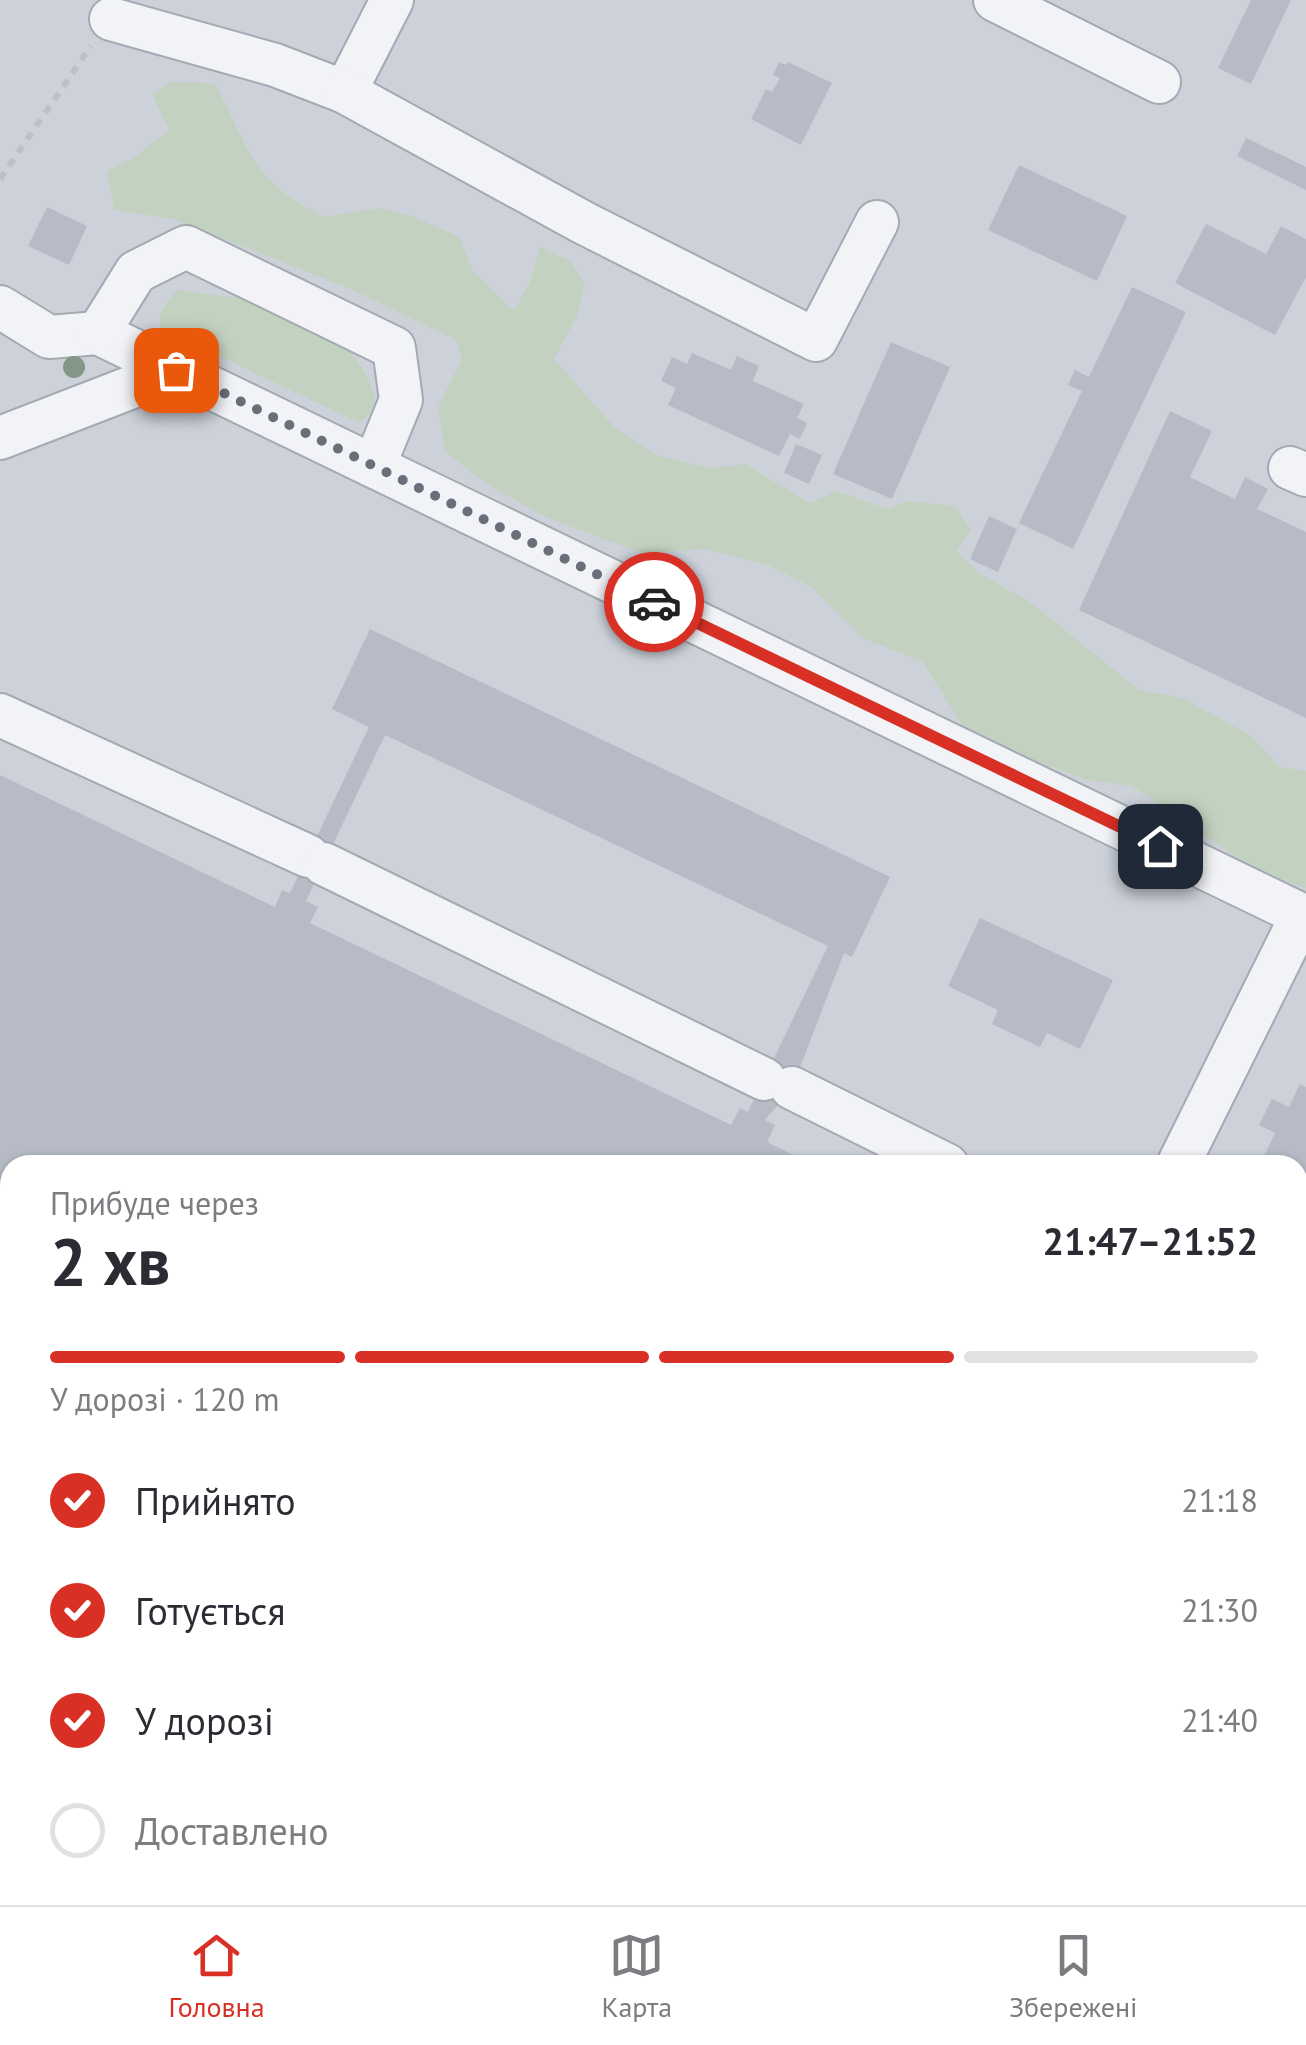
<!DOCTYPE html>
<html lang="uk">
<head>
<meta charset="utf-8">
<style>
	body { margin:0; font-family:"PT Sans",sans-serif; background:#f2f2f3; color:#2b2b33; height:100vh; display:flex; flex-direction:column; font-size:38px; white-space:nowrap }
	* { box-sizing:border-box; margin:0 }
	p { font-size:32px; color:#7c7c81 }
	.icon { flex:none; width:55px; height:55px; fill:none; stroke:currentColor; stroke-width:2; stroke-linecap:round; stroke-linejoin:round }
	.map { position:relative; flex:1; overflow:hidden }
	.panel { position:absolute; left:0px; top:1155px; width:1308px; height:750px; display:flex; flex-direction:column; background:#fff; border-radius:30px 30px 0 0; box-shadow:0 2px 8px #0004 }
	.panel>* { flex:none }
	.pin { position:absolute; display:grid; place-items:center; width:85px; height:85px; color:#fff; margin:-42px; border-radius:20px; box-shadow:0 5px 15px #0006 }
	.courier { position:absolute; display:grid; place-items:center; width:100px; height:100px; margin:-50px; border:8px solid #d93025; border-radius:50%; background:#fff; color:#222; box-shadow:0 2px 12px #0007 }
	.summary em { font-style:normal; font-weight:800 }
	.summary div { display:flex; flex-direction:column-reverse }
	.summary { display:flex; align-items:center; justify-content:space-between; height:170px; padding:0 50px }
	h1 { font-size:65px; font-weight:800; line-height:75px }
	.bar { display:grid; grid-template-columns:repeat(4,1fr); gap:15px 10px; align-content:center; height:120px; padding:0 50px }
	.bar i { height:12px; border-radius:8px; background:#e1e1e2 }
	.bar .current { background:#d93025 }
	.bar p { grid-column:span 4 }
	ol { padding:0 50px; list-style:none }
	li { display:flex; align-items:center; gap:30px; height:110px }
	li p { margin-inline-start:auto }
	li .icon { padding:10px; border-radius:50%; background:#d93025; color:#fff; stroke-width:4 }
	li:last-child { color:#7c7c81 }
	li i { width:55px; height:55px; border:5px solid #e1e1e2; border-radius:50% }
	.tab-bar { display:flex; justify-content:space-around; align-items:center; height:140px; border-top:2px solid #e1e1e2; background:#fff; font-size:28px; color:#7c7c81 }
	.tab-bar a { display:grid; justify-items:center; gap:5px }
	.tab-bar .current { color:#d93025 }
	.map>svg:first-child { display:block }
	.built { fill:#ccd1da; fill-rule:evenodd }
	.green { fill:#c3d2c0 }
	.building { fill:#b6bbc5; fill-rule:evenodd }
	.lines { fill:none; stroke-linecap:round; stroke-linejoin:round }
	.minor-casing { stroke:#a4a9b2; stroke-width:46 }
	.path { stroke:#bdc0c6; stroke-width:6; stroke-dasharray:8 8; stroke-linecap:butt }
	.minor { stroke:#f1f3f6; stroke-width:42 }
	.rail-casing { stroke:#788191; stroke-width:11 }
	.rail { stroke:#eef1f5; stroke-width:8; stroke-dasharray:22; stroke-linecap:butt }
	.tree { fill:#849786 }
	.done { stroke:#686e7a; stroke-width:10; stroke-dasharray:0 18 }
	.route { stroke:#d93025; stroke-width:12 }
</style>
</head>
<body>
<div class="map">
<svg width="1306" height="1905" viewBox="0 0 1306 1905">
	<rect width="100%" height="100%" fill="#dee2e8"/>
	<path class="built" d="M 0,0 L 1306,0 L 1306,1905 L 0,1905 ZM 10,1165 L 1298,1165 L 1298,1895 L 10,1895 Z"/>
	<g class="green">
		<path d="M 170,82 L 214,83 C 233,116 244,152 270,180 C 283,195 306,206 322,217 L 379,208 L 417,218 L 459,237 L 473,271 L 514,311 L 530,282 L 540,247 L 570,261 L 585,285 L 577,316 L 554,359 L 615,428 L 658,456 L 712,468 L 745,464 L 809,503 L 837,491 L 887,509 L 906,501 L 955,506 L 971,530 L 956,551 L 979,573 L 1030,602 L 1139,690 L 1182,698 L 1252,736 L 1279,767 L 1306,771 L 1306,889 L 1248,865 L 1132,786 L 1088,780 L 1002,749 L 963,726 L 922,661 L 864,639 L 810,586 L 768,565 L 705,549 L 642,553 L 547,518 L 484,482 L 445,451 L 438,407 L 462,359 L 456,340 L 353,290 L 174,219 L 114,210 L 107,171 L 135,157 L 169,130 L 152,94 Z"/>
		<path d="M 177,290 L 254,300 L 345,343 L 369,379 L 377,407 L 360,423 L 160,328 L 160,313 Z"/>
	</g>
	<g class="building">
		<path d="M 1251,0 L 1291,0 L 1251,84 L 1218,68 Z"/>
		<path d="M 779,62 L 786,65 L 788,62 L 832,83 L 801,145 L 751,119 L 766,89 L 772,92 L 780,78 L 773,75 Z"/>
		<path d="M 1246,138 L 1306,167 L 1306,190 L 1237,156 Z"/>
		<path d="M 1019,165 L 1127,216 L 1097,281 L 988,230 Z"/>
		<path d="M 47,207 L 87,226 L 69,265 L 28,246 Z"/>
		<path d="M 1206,224 L 1266,254 L 1281,226 L 1306,239 L 1306,277 L 1275,335 L 1175,283 Z"/>
		<path d="M 1132,287 L 1186,312 L 1073,549 L 1019,523 L 1082,391 L 1068,385 L 1075,370 L 1089,377 Z"/>
		<path d="M 891,342 L 950,367 L 892,499 L 833,474 Z"/>
		<path d="M 692,353 L 731,370 L 737,356 L 759,366 L 753,381 L 804,404 L 797,418 L 807,423 L 800,439 L 790,434 L 779,456 L 668,405 L 676,388 L 661,381 L 672,357 L 687,364 Z"/>
		<path d="M 1170,411 L 1212,431 L 1190,477 L 1235,499 L 1245,477 L 1268,489 L 1257,509 L 1306,532 L 1306,718 L 1079,610 Z"/>
		<path d="M 796,444 L 822,455 L 809,484 L 784,473 Z"/>
		<path d="M 989,516 L 1017,529 L 998,572 L 970,559 Z"/>
		<path d="M 370,629 L 890,877 L 852,957 L 844,953 L 792,1088 L 765,1120 L 775,1125 L 767,1142 L 814,1165 L 10,1165 L 10,1895 L 804,1895 L 799,1905 L 0,1905 L 0,775 L 275,907 L 282,890 L 290,893 L 369,727 L 332,709 ZM 385,735 L 828,946 L 748,1112 L 740,1108 L 731,1125 L 310,923 L 318,907 L 306,901 Z"/>
		<path d="M 980,918 L 1113,980 L 1080,1049 L 1047,1033 L 1040,1047 L 992,1024 L 998,1010 L 948,986 Z"/>
		<path d="M 1300,1084 L 1306,1087 L 1306,1233 L 1298,1229 L 1298,1165 L 1260,1165 L 1275,1133 L 1259,1125 L 1272,1099 L 1289,1107 Z"/>
		<path d="M 1306,1654 L 1306,1905 L 1204,1905 L 1209,1895 L 1298,1895 L 1298,1672 Z"/>
	</g>
	<g class="lines">
		<defs>
			<g id="minor">
				<path d="M 995,0 L 1159,82"/>
				<path d="M 111,19 L 275,65 L 345,92 L 392,0"/>
				<path d="M 345,92 L 584,223 L 816,340 L 877,222"/>
				<path d="M 0,307 L 49,337 L 98,333 L 1306,917"/>
				<path d="M 98,333 L 136,272 L 186,247 L 394,348 L 401,400 L 374,466"/>
				<path d="M 0,438 L 176,370"/>
				<path d="M 1290,468 L 1306,475"/>
				<path d="M 0,715 L 308,856"/>
				<path d="M 324,864 L 764,1079"/>
				<path d="M 792,1088 L 947,1165"/>
				<path d="M 1178,1165 L 1302,915"/>
				<path d="M 1298,1340 L 1306,1344"/>
			</g>
		</defs>
		<use href="#minor" class="minor-casing"/>
		<path class="path" d="M 0,179 L 91,46"/>
		<use href="#minor" class="minor"/>
		<defs>
			<path id="rail" d="M 943,1905 L 947,1895"/>
		</defs>
		<use href="#rail" class="rail-casing"/>
		<use href="#rail" class="rail"/>
	</g>
	<circle class="tree" cx="74" cy="367" r="11"/>
	<g class="lines">
		<path class="done" d="M 176,370 L 654,602"/>
		<path class="route" d="M 654,602 L 1160,846"/>
	</g>
</svg>
<div class="pin" style="left:176px;top:370px;background:#ea580c"><svg class="icon" aria-label="bag" viewBox="0 0 24 24"><path d="M5 8h14l-1 12H6zM9 8a3 3 0 0 1 6 0"/></svg></div>
<div class="pin" style="left:1160px;top:846px;background:#1f2937"><svg class="icon" aria-label="home" viewBox="0 0 24 24"><path d="M3 11l9-7 9 7M6 9v11h12V9"/></svg></div>
<div class="courier" style="left:654px;top:602px"><svg class="icon" aria-label="car" viewBox="0 0 24 24"><path d="M5 17H2v-5l4-1 3-4h7l3 4 3 1v5h-3M9 17h6M6 11h13"/><circle cx="7" cy="17" r="2"/><circle cx="17" cy="17" r="2"/></svg></div>
<section class="panel">
<div class="summary"><div><h1>2 хв</h1><p>Прибуде через</p></div><em>21:47–21:52</em></div>
<div class="bar"><i class="current"></i><i class="current"></i><i class="current"></i><i></i><p>У дорозі · 120 m</p></div>
<ol>
<li><svg class="icon" aria-label="check" viewBox="0 0 24 24"><path d="M5 12l5 5 9-10"/></svg>Прийнято<p>21:18</p></li>
<li><svg class="icon" aria-label="check" viewBox="0 0 24 24"><path d="M5 12l5 5 9-10"/></svg>Готується<p>21:30</p></li>
<li><svg class="icon" aria-label="check" viewBox="0 0 24 24"><path d="M5 12l5 5 9-10"/></svg>У дорозі<p>21:40</p></li>
<li><i></i>Доставлено</li>
</ol>
</section>
</div>
<nav class="tab-bar">
<a class="current"><svg class="icon" aria-label="home" viewBox="0 0 24 24"><path d="M3 11l9-7 9 7M6 9v11h12V9"/></svg>Головна</a>
<a><svg class="icon" aria-label="map" viewBox="0 0 24 24"><path d="M3 6l6-2 6 2 6-2v14l-6 2-6-2-6 2zM9 4v14M15 6v14"/></svg>Карта</a>
<a><svg class="icon" aria-label="saved" viewBox="0 0 24 24"><path d="M7 4h10v16l-5-4-5 4z"/></svg>Збережені</a>
</nav>
</body>
</html>
